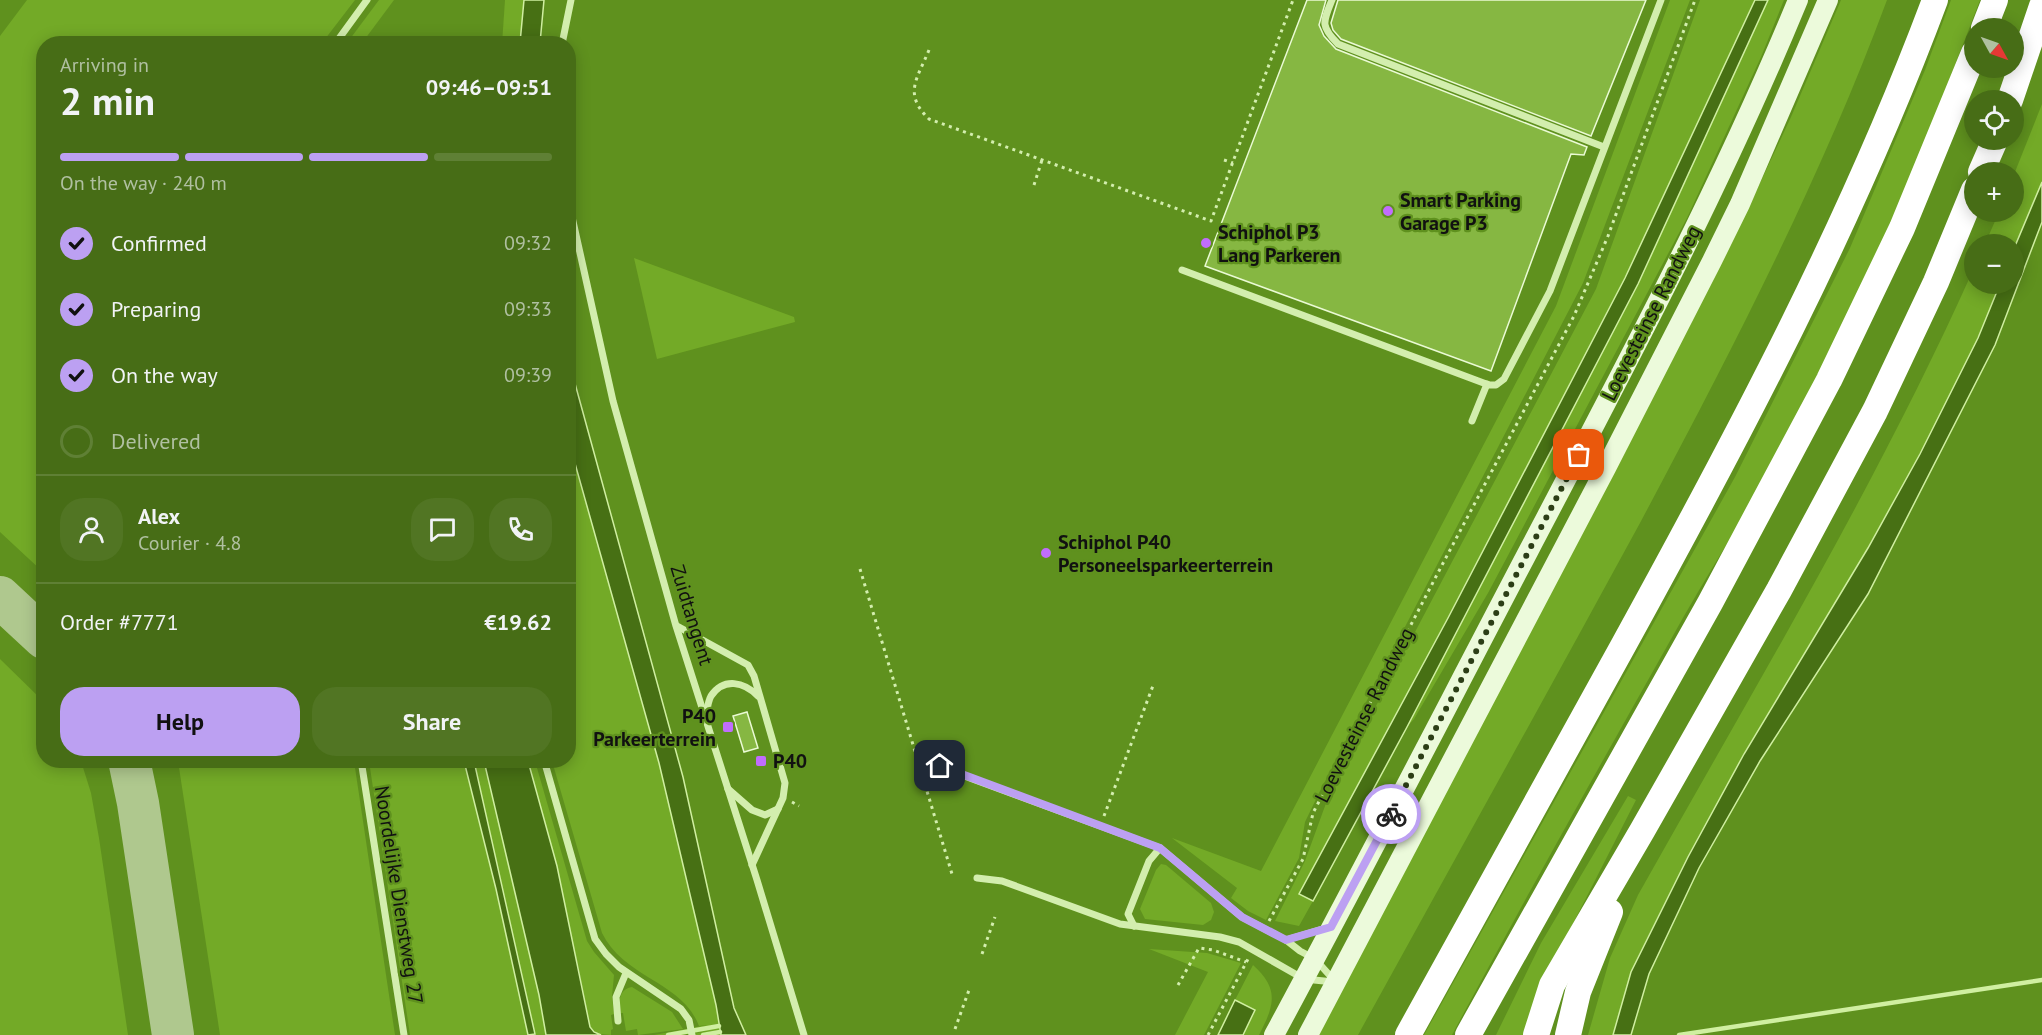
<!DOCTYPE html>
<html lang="en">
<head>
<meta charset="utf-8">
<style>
	body { margin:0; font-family:"PT Sans",sans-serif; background:#517523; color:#f1f3f6; height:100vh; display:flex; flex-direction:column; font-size:22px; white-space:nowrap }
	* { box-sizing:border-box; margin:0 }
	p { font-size:20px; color:#b0c0a1 }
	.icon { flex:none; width:33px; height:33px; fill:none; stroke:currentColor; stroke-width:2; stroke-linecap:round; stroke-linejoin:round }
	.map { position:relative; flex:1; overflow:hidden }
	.details { position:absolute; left:36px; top:36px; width:540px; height:732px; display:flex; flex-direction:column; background:#476d16; border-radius:24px; box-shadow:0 3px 15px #0003 }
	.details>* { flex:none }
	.needle { width:39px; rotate:130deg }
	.fabs { position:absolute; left:1964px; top:18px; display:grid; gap:12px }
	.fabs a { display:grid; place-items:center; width:60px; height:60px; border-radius:50%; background:#476d16; box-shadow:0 3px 15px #0003; font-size:30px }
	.pin { position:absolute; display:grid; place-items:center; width:51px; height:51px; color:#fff; margin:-26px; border-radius:12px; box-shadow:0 3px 9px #0006 }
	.courier { position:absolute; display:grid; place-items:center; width:60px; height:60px; margin:-30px; border:4px solid #bca0f2; border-radius:50%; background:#fff; color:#222; box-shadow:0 2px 8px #0007 }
	.head em { font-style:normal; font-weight:700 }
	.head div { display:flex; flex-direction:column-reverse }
	.head { display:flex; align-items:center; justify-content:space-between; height:102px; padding:0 24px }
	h1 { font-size:39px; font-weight:700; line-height:45px }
	.bar { display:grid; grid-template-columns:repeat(4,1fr); gap:9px 6px; align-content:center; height:72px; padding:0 24px }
	.bar i { height:8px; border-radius:4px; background:#5f8035 }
	.bar .current { background:#bca0f2 }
	.bar p { grid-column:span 4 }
	.line { display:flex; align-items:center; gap:15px; padding:0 24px; border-top:2px solid #5f8035 }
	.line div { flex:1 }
	.round { display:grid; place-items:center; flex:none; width:63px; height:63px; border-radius:24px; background:#517523 }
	ol { padding:0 24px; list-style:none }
	li { display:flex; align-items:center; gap:18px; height:66px }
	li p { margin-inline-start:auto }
	li .icon { padding:6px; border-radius:50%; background:#bca0f2; color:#111; stroke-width:4 }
	li:last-child { color:#b0c0a1 }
	li i { width:33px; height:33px; border:3px solid #5f8035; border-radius:50% }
	.primary-button { display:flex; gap:12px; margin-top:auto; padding:12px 24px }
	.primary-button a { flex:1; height:69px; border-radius:24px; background:#bca0f2; color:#111; font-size:24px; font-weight:700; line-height:69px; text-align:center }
	.primary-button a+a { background:#517523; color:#f1f3f6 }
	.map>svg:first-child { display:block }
	.green { fill:#73aa27 }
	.water { fill:#477014; stroke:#d0efa1; stroke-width:1.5 }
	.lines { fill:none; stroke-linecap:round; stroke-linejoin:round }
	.stream { stroke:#d0efa1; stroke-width:4.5 }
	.taxiway { stroke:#afc88e; stroke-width:42 }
	.building { fill:#86b742; stroke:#eafad4; stroke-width:1.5 }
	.path { stroke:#d3eeae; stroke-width:3; stroke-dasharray:3 4.5; stroke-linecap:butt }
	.lane { stroke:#d3eeae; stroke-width:7 }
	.secondary { stroke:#ecfadb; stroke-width:20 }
	.highway { stroke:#fff; stroke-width:26 }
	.done { stroke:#2c3e16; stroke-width:6; stroke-dasharray:0 10.8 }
	.route { stroke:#bca0f2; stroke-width:8 }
	.poi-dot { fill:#c16dfd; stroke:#5f911e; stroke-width:2 }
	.labels { text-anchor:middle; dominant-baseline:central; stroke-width:4.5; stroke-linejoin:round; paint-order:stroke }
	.poi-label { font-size:20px; font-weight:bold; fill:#111; stroke:#5f911e; text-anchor:start }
	.street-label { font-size:20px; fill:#111; stroke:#5f911e }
</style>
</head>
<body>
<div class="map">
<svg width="2042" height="1035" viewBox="0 0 2042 1035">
	<rect width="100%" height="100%" fill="#5f911e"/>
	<g class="green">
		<path d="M 27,0 L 355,0 L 322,43 L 44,44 L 43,572 L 0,532 L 0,36 Z"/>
		<path d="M 379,0 L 394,0 L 362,43 L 347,43 Z"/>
		<path d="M 505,0 L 524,0 L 520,43 L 502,44 Z"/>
		<path d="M 1670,0 L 1690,0 L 1583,283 L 1319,793 L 1305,822 L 1299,858 L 1266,920 L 1248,911 L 1231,898 L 1237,888 L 1172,838 L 1261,871 L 1556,306 Z"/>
		<path d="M 1700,0 L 1755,0 L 1625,278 L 1448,618 L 1299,894 L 1313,901 L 1299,926 L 1275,921 L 1305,861 L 1329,795 L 1596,289 Z"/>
		<path d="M 1768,0 L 1784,0 L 1761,57 L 1687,218 L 1488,593 L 1414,719 L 1407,727 L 1638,284 Z"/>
		<path d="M 1841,0 L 1887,0 C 1820,181 1731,352 1640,523 C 1547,694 1452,864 1358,1035 L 1316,1035 L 1743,219 L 1791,117 Z"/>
		<path d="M 1951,0 L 1980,0 C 1926,142 1869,284 1799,419 C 1764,486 1722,550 1684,616 C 1606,755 1527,894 1452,1035 L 1424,1035 L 1735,477 L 1850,248 L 1925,70 Z"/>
		<path d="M 2042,104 L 2042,182 L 2013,251 L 2013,244 L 1985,244 L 1999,212 L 2013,212 L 2013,177 Z"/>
		<path d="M 634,258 L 794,317 L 795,322 L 657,359 Z"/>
		<path d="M 1974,268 L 1974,284 L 2000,284 L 1978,338 L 1920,454 L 1868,548 L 1744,754 L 1688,857 L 1631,972 L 1613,1035 L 1588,1035 L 1610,958 L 1638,895 C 1754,688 1877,485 1974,268 Z"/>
		<path d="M 569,442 L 659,763 L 716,1005 L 721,1035 L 689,1035 L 707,1031 L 682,1035 L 654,1035 L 707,1025 L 699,1026 C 682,981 625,979 602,933 L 552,761 L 568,760 Z"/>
		<path d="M 0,659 L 43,701 L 44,760 L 81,761 L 91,793 L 99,838 L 128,1035 L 0,1035 Z"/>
		<path d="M 178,761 L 354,761 L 395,1035 L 220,1035 Z"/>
		<path d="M 369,761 L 484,761 L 539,995 L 546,1035 L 410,1035 Z"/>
		<path d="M 525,761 L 535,761 L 587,941 L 594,952 L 614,975 L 612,996 L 614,1014 L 611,1015 L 613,1029 L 611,1030 L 611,1035 L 598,1034 L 590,1027 L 578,965 Z"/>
		<path d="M 1628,796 L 1636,800 L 1558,953 L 1526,1035 L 1496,1035 L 1541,943 Z"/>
		<path d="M 1161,864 L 1166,865 L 1211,903 L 1214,912 L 1211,920 L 1203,925 L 1145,919 L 1140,909 L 1156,870 Z"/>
		<path d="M 1149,949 L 1207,953 L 1241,963 L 1204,1035 L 1175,1035 L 1208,972 Z"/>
		<path d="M 1253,965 C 1280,989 1274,1006 1259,1035 L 1243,1035 L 1255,1010 L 1235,1000 Z"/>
		<path d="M 632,987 L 672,1012 L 683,1029 L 638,1035 L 637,1029 L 626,1031 L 623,1013 L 620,1013 C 618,1002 619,989 632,987 Z"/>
	</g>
	<g class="water">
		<path d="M 524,0 L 544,0 L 540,43 L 520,43 Z"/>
		<path d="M 1755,0 L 1768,0 L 1638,284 L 1407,727 L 1313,901 L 1299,894 L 1448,618 L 1625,278 Z"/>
		<path d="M 2042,182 L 2042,222 L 1995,345 L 1868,594 L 1760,761 L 1699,868 L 1649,974 L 1631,1035 L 1613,1035 L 1631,972 L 1688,857 L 1744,754 L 1868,548 L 1920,454 L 1978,338 L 2000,284 L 2013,284 L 2013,251 Z"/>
		<path d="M 568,358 L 683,777 L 734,1008 L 746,1035 L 721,1035 L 716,1005 L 659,763 L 569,442 Z"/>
		<path d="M 464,761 L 474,761 L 535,1034 L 528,1035 L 496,889 Z"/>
		<path d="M 484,761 L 528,761 L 557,866 L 590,1027 L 594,1032 L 601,1035 L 546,1035 L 539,995 Z"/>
		<path d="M 1235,1000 L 1255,1010 L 1243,1035 L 1218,1035 Z"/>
	</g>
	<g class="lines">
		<g class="stream">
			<path d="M 668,1035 L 719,1026"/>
			<path d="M 703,1035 L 720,1032"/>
			<path d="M 1679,1035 L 2042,980"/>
		</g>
		<g class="taxiway">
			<path d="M 0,597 L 44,638"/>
			<path d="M 129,760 L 138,803 L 173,1035"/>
		</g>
	</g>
	<g class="building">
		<path d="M 1307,0 L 1326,0 L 1319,25 L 1324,36 L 1336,49 L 1587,147 L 1584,155 L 1571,154 L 1491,371 L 1205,266 Z"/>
		<path d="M 1338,0 L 1646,0 L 1591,136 L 1341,39 L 1333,30 L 1331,23 Z"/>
		<path d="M 747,712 L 758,748 L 744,752 L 733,716 Z"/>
	</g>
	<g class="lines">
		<g class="path">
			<path d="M 929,50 C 917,79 903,94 929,119 L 1211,221 L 1293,0"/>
			<path d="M 1224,160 L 1233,163"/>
			<path d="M 1034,185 L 1042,160"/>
			<path d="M 860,569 L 952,874"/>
			<path d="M 792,802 L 799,806"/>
			<path d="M 1104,816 L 1154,683"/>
			<path d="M 1269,921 L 1303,859 L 1313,813 L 1441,567 L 1574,316 L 1608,236 L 1695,0"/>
			<path d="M 982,954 L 995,917"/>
			<path d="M 1178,985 L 1199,948 L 1213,950 L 1246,962"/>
			<path d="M 955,1029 L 969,990"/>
			<path d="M 1208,1035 L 1248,959"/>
		</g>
		<g class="lane">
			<path d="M 1332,0 C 1323,22 1320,26 1338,44 L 1604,147"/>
			<path d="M 335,44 L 367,0"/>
			<path d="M 562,44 L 571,0"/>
			<path d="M 568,199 L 613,401 L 676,626 L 757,880 L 804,1035"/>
			<path d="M 1182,270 L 1489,385 L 1496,385 L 1504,379 L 1550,291 L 1661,0"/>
			<path d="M 1472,421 L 1487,384"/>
			<path d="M 677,626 L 748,665 L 754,676 L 785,783 L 783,798 L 752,865"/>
			<path d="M 706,716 C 707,710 708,701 711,696 C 724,677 744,682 758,696"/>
			<path d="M 361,760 L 404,1035"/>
			<path d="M 544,760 L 595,939 L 606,954 L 619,967 L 681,1009 L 689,1020 L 692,1035"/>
			<path d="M 940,767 L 1160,848 L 1242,917 L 1286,940 L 1300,951 L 1315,959 L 1333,979"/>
			<path d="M 728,789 L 752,810 L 765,815 L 778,809"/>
			<path d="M 977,878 L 1002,881 L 1120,924 L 1220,937 L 1239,942 L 1304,979 L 1334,982"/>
			<path d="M 1134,926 L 1128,914 L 1149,861 L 1160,848"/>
			<path d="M 1286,940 L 1326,928"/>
			<path d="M 618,1021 L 616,997 L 626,973"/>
		</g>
		<g class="secondary">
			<path d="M 1274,1035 C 1361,874 1444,712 1529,550 C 1624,369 1720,189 1798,0"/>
			<path d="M 1308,1035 L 1606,468 L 1712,261 L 1740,204 L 1828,0"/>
		</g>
		<g class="highway">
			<path d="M 1984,28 L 1995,0"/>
			<path d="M 2010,100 L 2042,6"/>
			<path d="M 1981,172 L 1995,140"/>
			<path d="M 1408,1035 C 1480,906 1551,776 1623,646 C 1738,437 1851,225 1935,0"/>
			<path d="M 1468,1035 L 1710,603 L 1829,380 L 1902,228 L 1974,53"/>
			<path d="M 1536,1035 L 1552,985 L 1642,831 L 1779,590 L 1875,411 L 1936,282 L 1974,190"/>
			<path d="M 1568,1035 L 1578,992 L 1610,912"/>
		</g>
	</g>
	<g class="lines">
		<path class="done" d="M 1391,814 L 1579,455"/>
		<path class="route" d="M 940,766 L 1160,848 L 1242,917 L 1286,940 L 1331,927 L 1391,814"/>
	</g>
	<g class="poi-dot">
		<circle cx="1388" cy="211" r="6"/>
		<circle cx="1206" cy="243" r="6"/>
		<circle cx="1046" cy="553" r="6"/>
		<rect x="722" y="721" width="12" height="12" rx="3"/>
		<rect x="755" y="755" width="12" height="12" rx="3"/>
	</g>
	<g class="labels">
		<g class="poi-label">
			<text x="1400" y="200">Smart Parking<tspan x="1400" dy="23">Garage P3</tspan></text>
			<text x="1218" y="232">Schiphol P3<tspan x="1218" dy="23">Lang Parkeren</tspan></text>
			<text x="1058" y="542">Schiphol P40<tspan x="1058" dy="23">Personeelsparkeerterrein</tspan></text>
			<text x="716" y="716" text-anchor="end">P40<tspan x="716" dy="23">Parkeerterrein</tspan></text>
			<text x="773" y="761">P40</text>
		</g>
		<g class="street-label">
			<text transform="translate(1651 313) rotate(-63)">Loevesteinse Randweg</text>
			<text transform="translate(692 615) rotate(73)">Zuidtangent</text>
			<text transform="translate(1364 715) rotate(-63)">Loevesteinse Randweg</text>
			<text transform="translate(399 895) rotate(81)">Noordelijke Dienstweg 27</text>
		</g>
	</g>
</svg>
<div class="fabs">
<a><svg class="needle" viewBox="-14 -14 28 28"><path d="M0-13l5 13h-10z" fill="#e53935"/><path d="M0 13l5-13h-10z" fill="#b0c0a1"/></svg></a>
<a><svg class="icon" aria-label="locate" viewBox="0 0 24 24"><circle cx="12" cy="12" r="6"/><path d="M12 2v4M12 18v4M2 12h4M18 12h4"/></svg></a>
<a>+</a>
<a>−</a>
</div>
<div class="pin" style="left:1579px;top:455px;background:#ea580c"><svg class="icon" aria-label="bag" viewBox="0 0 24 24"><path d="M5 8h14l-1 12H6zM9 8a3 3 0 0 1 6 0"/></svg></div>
<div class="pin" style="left:940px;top:766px;background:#1f2937"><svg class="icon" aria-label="home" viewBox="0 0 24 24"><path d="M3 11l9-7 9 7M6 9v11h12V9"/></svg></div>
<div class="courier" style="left:1391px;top:814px"><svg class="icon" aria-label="bike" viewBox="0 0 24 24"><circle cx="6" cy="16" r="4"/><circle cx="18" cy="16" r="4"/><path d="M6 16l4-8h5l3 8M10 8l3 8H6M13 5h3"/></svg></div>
<section class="details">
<div class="head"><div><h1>2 min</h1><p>Arriving in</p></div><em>09:46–09:51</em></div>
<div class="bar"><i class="current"></i><i class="current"></i><i class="current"></i><i></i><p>On the way · 240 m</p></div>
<ol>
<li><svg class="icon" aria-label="check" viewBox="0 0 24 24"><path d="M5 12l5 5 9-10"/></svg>Confirmed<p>09:32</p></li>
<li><svg class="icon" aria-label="check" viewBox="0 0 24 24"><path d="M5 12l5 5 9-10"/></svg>Preparing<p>09:33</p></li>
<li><svg class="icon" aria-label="check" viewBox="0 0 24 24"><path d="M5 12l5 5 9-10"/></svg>On the way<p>09:39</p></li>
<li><i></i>Delivered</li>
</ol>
<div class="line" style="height:108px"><a class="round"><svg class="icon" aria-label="person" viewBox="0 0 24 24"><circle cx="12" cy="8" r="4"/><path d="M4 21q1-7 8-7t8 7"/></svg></a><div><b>Alex</b><p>Courier · 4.8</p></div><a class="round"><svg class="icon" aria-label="chat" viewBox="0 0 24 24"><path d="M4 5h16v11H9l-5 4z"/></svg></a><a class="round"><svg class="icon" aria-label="phone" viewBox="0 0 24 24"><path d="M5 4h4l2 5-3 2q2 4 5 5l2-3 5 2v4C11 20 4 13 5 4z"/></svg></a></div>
<div class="line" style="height:78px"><div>Order #7771</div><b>€19.62</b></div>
<div class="primary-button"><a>Help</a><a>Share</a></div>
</section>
</div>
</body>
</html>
